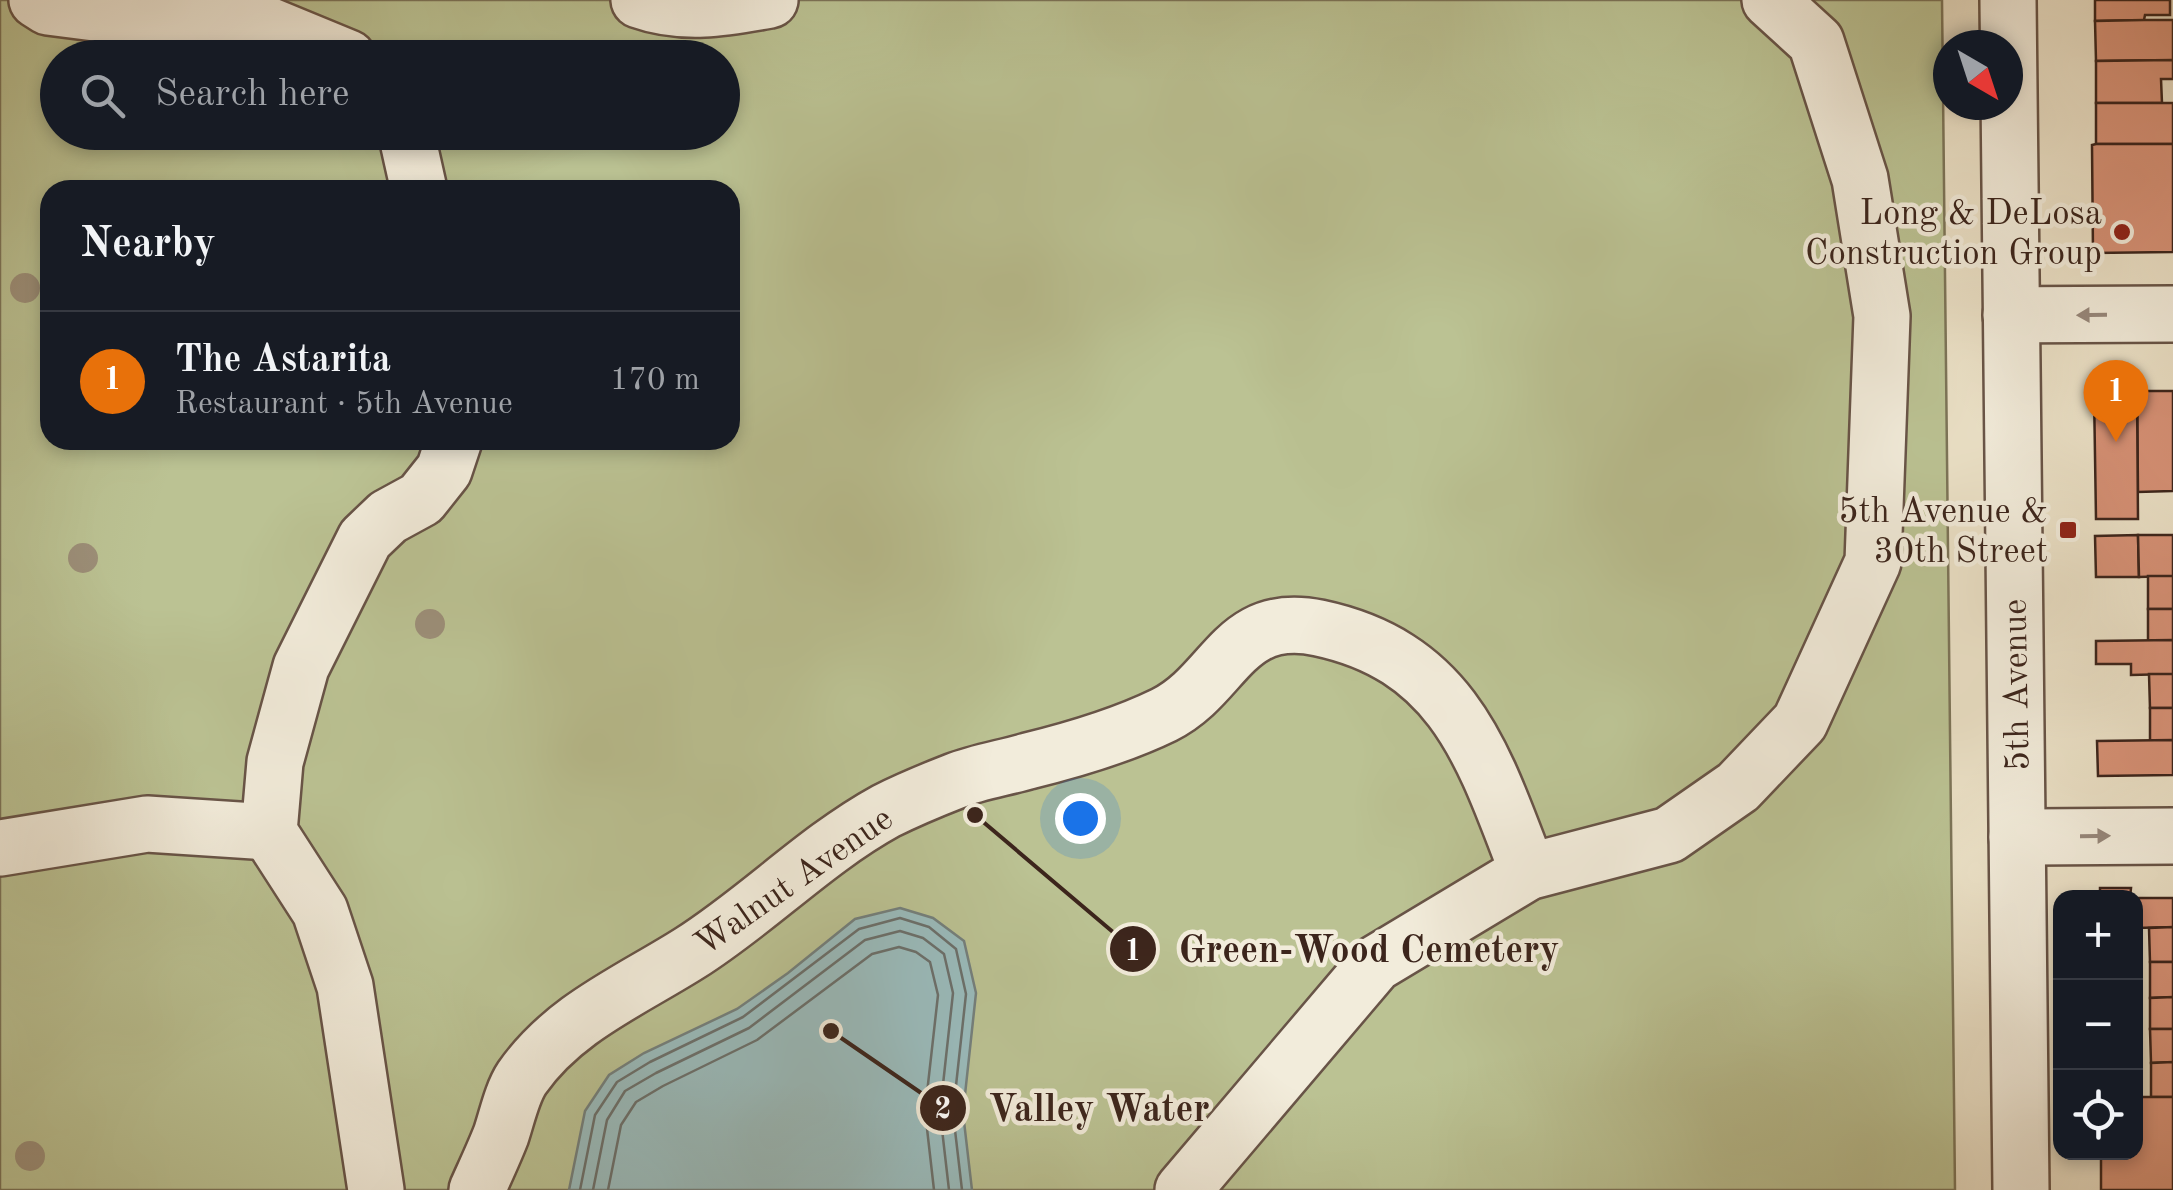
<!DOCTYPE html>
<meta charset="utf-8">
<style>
:root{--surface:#171b24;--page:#20242c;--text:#f1f3f6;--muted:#9ea1a6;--line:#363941;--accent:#7c3aed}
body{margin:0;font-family:"Old Standard TT",serif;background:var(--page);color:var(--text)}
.controls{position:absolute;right:30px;bottom:30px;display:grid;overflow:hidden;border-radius:20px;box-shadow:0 5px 15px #0003}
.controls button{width:90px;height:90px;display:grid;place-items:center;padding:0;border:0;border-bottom:2px solid var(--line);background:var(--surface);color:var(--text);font:50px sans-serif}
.compass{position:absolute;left:1933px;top:30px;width:90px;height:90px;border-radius:50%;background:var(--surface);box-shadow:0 5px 15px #0003;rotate:141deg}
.you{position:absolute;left:1080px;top:818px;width:35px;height:35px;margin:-25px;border:8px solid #fff;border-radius:50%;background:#1a73e8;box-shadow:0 0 0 15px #1a73e833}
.badge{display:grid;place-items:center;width:65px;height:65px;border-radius:50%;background:var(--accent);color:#fff;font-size:32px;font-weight:700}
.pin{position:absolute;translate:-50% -82px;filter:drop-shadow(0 2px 5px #0008)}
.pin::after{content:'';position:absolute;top:52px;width:35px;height:30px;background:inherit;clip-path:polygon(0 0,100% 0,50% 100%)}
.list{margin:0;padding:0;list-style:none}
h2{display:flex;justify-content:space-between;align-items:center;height:130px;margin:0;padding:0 40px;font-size:42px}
h2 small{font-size:32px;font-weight:400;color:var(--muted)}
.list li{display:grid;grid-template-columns:65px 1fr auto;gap:30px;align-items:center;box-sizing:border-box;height:140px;padding:0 40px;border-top:2px solid var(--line)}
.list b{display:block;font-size:38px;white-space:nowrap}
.list p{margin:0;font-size:32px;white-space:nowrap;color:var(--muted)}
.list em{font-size:32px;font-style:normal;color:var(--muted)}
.icon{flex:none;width:55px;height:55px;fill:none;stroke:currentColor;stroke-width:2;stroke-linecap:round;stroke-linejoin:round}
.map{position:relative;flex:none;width:2173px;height:1190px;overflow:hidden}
.search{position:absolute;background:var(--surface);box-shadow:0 5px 15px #0003;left:40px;top:40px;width:700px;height:110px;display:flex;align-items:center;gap:25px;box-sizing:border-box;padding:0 35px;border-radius:55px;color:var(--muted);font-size:38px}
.panel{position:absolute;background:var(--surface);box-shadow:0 5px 15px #0003;left:40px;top:180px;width:700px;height:270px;border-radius:30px}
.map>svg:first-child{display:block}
.green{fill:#bbc293;stroke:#7c7458;stroke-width:2.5;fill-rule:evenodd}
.water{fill:#9abcbd;stroke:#74807d;stroke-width:2.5}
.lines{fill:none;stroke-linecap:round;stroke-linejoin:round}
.shore{stroke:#6b706c;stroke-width:2.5}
.building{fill:#d69176;stroke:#3c251c;stroke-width:2.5}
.minor-casing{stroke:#685447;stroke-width:60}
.minor{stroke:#f2ecdb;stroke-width:55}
.tree{fill:#9c8f79}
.oneway{fill:#97887c}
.poi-dot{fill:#8f2418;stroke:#f2ecdb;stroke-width:4}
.labels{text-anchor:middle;stroke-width:9;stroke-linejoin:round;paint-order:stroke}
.poi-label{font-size:35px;fill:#3c251c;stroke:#f2ecdb;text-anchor:end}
.street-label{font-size:35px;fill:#3c251c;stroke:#f2ecdb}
.leader{fill:none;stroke:#3c251c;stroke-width:4}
.callout-dot{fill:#3c251c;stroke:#f2ecdb;stroke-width:4}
.mark-label{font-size:30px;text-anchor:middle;font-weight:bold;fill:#fff}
.callout-label{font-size:38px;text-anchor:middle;font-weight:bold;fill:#3c251c;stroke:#f2ecdb;stroke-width:9;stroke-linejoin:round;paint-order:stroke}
</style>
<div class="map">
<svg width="2173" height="1190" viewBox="0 0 2173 1190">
<rect width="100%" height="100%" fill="#ebe1c7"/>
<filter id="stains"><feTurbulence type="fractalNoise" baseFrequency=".002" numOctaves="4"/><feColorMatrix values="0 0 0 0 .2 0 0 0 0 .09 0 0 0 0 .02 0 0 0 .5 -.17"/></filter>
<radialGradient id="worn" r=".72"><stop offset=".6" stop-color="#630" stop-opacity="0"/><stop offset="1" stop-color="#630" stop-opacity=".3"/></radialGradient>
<path class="green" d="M0,0H1942L1955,1190H0ZM58,58H722V132H58ZM50,190H730V440H50Z"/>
<polygon class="water" points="900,908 933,918 964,941 976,993 963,1113 972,1190 569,1190 585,1111 609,1075 644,1053 737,1009 788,973 855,919"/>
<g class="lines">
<g class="shore">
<polyline points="580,1190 595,1115 617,1082 650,1062 743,1017 859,929 900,918 929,927 956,949 966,994 953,1113 962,1190"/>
<polyline points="593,1190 607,1120 625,1091 656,1073 749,1028 865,940 900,931 923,938 944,954 953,993 940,1112 949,1190"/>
<polyline points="608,1190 621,1125 636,1102 663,1086 757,1040 872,954 899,947 916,952 930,962 938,995 925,1111 934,1190"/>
</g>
</g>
<g class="building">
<polygon points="2095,0 2170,0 2170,15 2145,15 2144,20 2095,21"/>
<polygon points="2144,20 2173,20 2173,60 2096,61 2095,21"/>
<polygon points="2173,60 2173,79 2161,79 2162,103 2096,103 2096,61"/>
<rect x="2096" y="103" width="77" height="41"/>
<polygon points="2096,144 2173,144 2173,252 2093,253 2092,145"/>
<polygon points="2137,391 2173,391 2173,491 2138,492"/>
<polygon points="2137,391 2138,519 2096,519 2094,392"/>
<polygon points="2138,535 2139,577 2096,577 2095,536"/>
<polygon points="2138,535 2173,535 2173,576 2139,577"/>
<rect x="2148" y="576" width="25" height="33"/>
<polygon points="2148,609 2173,609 2173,640 2148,641"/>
<polygon points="2173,640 2173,674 2131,675 2131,664 2096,664 2096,641"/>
<polygon points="2149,674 2173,674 2173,708 2150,708"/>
<polygon points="2150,708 2173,708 2173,740 2150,741"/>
<polygon points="2173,740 2173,775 2098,776 2097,741"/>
<polygon points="2100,888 2131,888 2130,898 2100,898"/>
<polygon points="2136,898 2173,898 2173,927 2136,928"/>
<polygon points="2173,927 2173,962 2150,962 2149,928"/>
<polygon points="2150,962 2173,962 2173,997 2150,998"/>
<polygon points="2173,997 2173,1029 2150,1029 2150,998"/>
<polygon points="2150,1029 2173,1029 2173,1062 2151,1063"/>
<polygon points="2173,1062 2173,1097 2151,1097 2151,1063"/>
<polygon points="2136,1097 2173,1097 2173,1190 2101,1190 2101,1152 2136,1152"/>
</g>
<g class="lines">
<g class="minor-casing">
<g id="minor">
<polyline points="37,0 48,7 165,22 268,25 348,58"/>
<path d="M639,0C684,16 726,8 770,0"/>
<polyline points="2008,0 2021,1190"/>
<polyline points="406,132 419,190"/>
<polyline points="2011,315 2173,314"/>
<polyline points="2017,837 2173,836"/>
<polyline points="0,848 147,824 269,832"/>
<polyline points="376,1190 345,986 320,911 269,832 275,762 301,667 365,539 388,517 421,499 444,470 454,440"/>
<path d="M477,1190C485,1172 494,1153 501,1135C507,1117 512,1093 522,1078C564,1018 630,991 690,953C758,910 815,850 886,811C908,800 932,790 955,781C978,772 1004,768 1028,761C1073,750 1123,735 1164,715C1226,684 1232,610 1319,628C1455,657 1484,758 1528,872"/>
<polyline points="1183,1190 1375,964 1528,872 1669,835 1738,787 1800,722 1873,562 1882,316 1860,179 1816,42 1770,0"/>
</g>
</g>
<use href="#minor" class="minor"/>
</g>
<g class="tree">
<circle cx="25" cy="288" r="15"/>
<circle cx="83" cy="558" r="15"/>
<circle cx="430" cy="624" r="15"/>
<circle cx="30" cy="1156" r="15"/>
</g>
<defs><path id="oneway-solid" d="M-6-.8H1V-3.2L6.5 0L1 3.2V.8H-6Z" transform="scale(2.5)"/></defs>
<g class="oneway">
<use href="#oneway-solid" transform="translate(2092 315) rotate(179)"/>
<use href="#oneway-solid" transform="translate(2095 836) rotate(-1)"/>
</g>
<g class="poi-dot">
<circle cx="2122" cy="232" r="10"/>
<rect x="2058" y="520" width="20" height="20" rx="5"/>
</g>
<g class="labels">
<g class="poi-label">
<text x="2102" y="224">Long &amp; DeLosa<tspan x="2102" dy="40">Construction Group</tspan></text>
<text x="2048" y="522">5th Avenue &amp;<tspan x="2048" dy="40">30th Street</tspan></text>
</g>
<g class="street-label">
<text transform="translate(2015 685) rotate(-91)" y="12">5th Avenue</text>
<text transform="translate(793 880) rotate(-35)" y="12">Walnut Avenue</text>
</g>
</g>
<path class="leader" d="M975 815L1133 949M831 1031L943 1108"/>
<g class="callout-dot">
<circle cx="975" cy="815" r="10"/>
<circle cx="831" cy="1031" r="10"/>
<circle cx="1133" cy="949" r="25"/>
<circle cx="943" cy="1108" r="25"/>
</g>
<g class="mark-label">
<text x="1133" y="960">1</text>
<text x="943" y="1118">2</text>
</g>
<g class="callout-label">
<text x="1369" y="962">Green-Wood Cemetery</text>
<text x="1099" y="1121">Valley Water</text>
</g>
<rect width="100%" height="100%" filter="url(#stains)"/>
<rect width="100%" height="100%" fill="url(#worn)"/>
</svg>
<div class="controls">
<button>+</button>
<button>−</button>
<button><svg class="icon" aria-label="locate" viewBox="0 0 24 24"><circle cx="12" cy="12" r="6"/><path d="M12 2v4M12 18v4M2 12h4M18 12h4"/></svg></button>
</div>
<svg class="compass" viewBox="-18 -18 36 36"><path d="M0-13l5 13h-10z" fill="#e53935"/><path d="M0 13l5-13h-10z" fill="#9ea1a6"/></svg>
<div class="you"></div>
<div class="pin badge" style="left:2116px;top:442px;background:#e8710a">1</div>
<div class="search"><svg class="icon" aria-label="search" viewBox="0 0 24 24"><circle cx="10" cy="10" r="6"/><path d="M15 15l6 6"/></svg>Search here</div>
<section class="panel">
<h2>Nearby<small></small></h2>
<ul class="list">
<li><span class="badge" style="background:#e8710a">1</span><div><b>The Astarita</b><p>Restaurant · 5th Avenue</p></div><em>170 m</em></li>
</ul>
</section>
</div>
